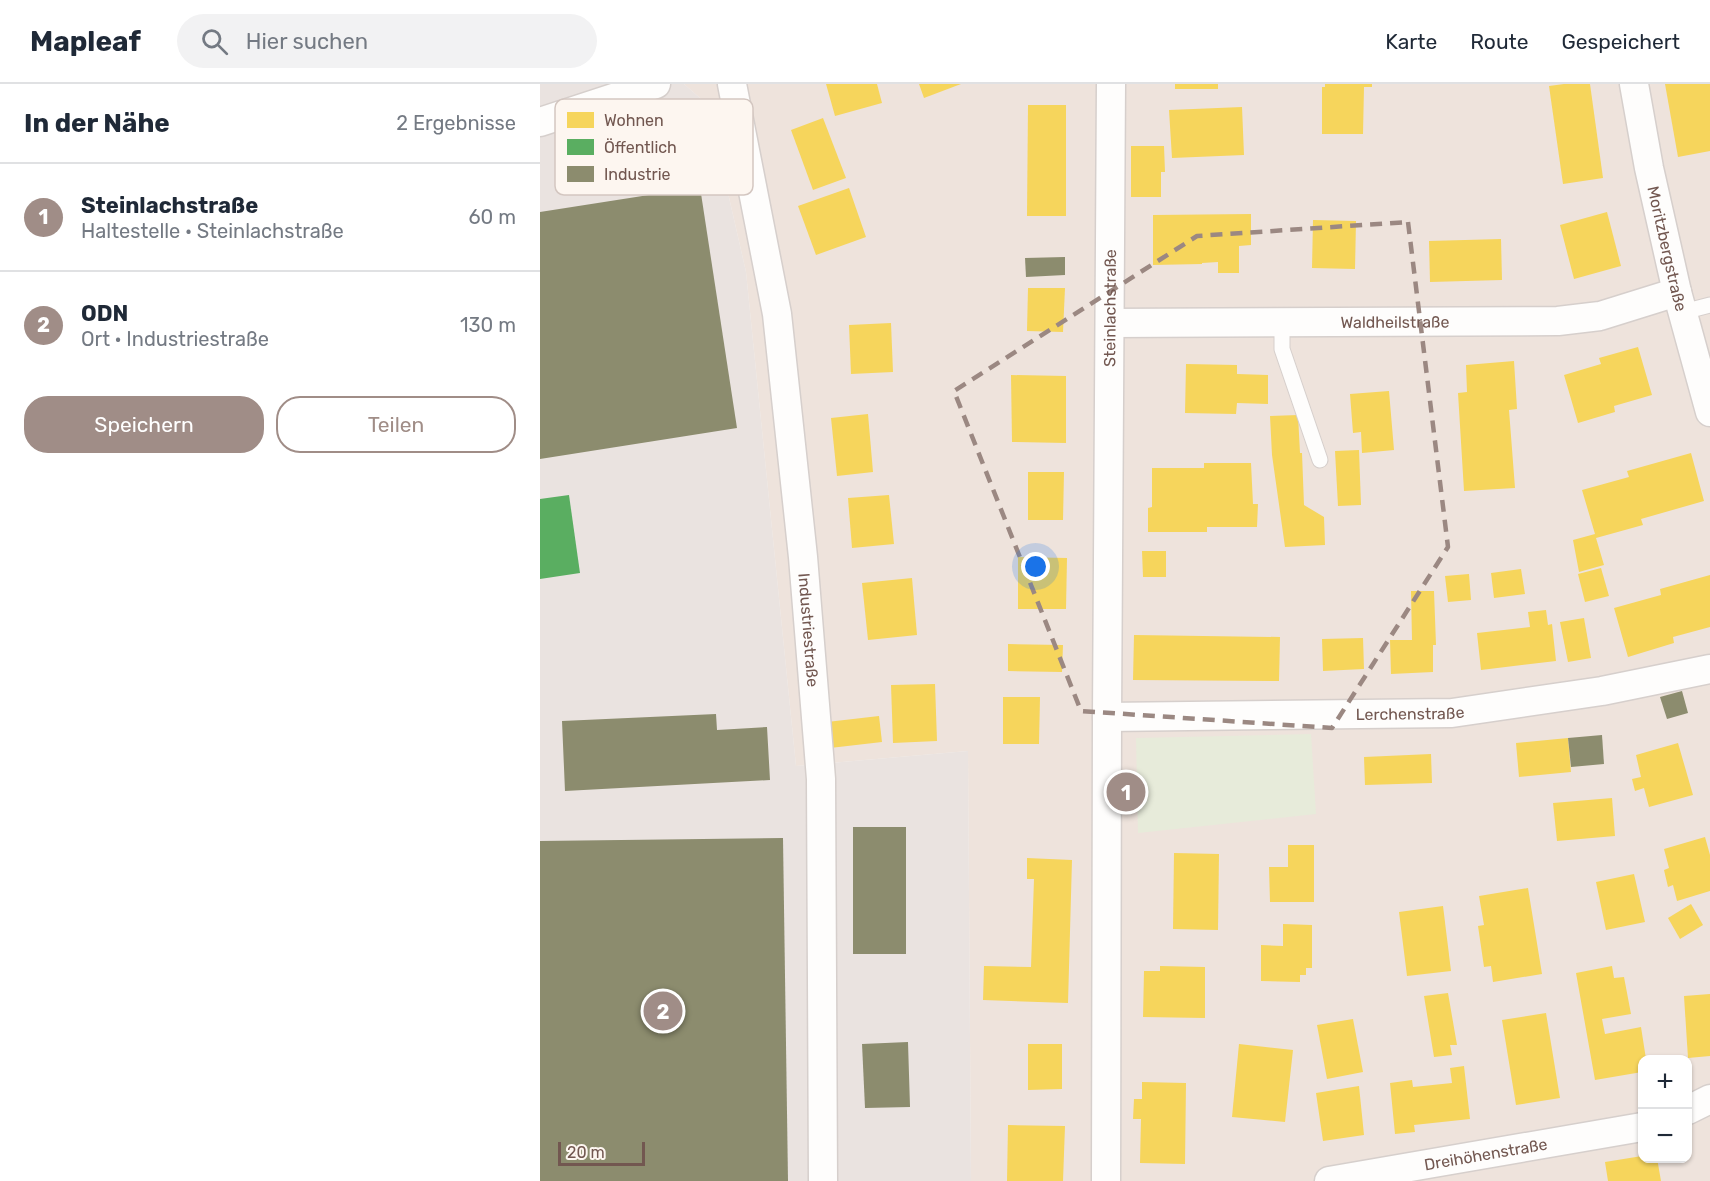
<!DOCTYPE html>
<html lang="de">
<meta charset="utf-8">
<style>
:root{--surface:#fff;--page:#f2f2f3;--text:#1f2937;--muted:#747a83;--line:#e0e1e3;--accent:#a08d87}
body{margin:0;font-family:Rubik,sans-serif;background:var(--page);color:var(--text)}
.controls{position:absolute;right:18px;bottom:18px;display:grid;overflow:hidden;border-radius:12px;box-shadow:0 2px 4px #0004}
.controls button{width:54px;height:54px;display:grid;place-items:center;padding:0;border:0;border-bottom:2px solid var(--line);background:var(--surface);color:var(--text);font:30px sans-serif}
.scale{position:absolute;left:18px;bottom:15px;width:87px;box-sizing:border-box;padding-left:6px;border:3px solid #725750;border-top:0;font-size:16px;line-height:21px;white-space:nowrap;color:#725750;-webkit-text-stroke:4px #fdf6f0;paint-order:stroke}
.you{position:absolute;left:496px;top:483px;width:21px;height:21px;margin:-15px;border:4px solid #fff;border-radius:50%;background:#1a73e8;box-shadow:0 0 0 9px #1a73e833}
.badge{display:grid;place-items:center;width:39px;height:39px;border-radius:50%;background:var(--accent);color:#fff;font-size:20px;font-weight:700}
.pin{position:absolute;translate:-50% -50%;border:3px solid #fff;box-shadow:0 2px 6px #0006}
.list{margin:0;padding:0;list-style:none}
h2{display:flex;justify-content:space-between;align-items:center;height:78px;margin:0;padding:0 24px;font-size:26px}
h2 small{font-size:20px;font-weight:400;color:var(--muted)}
.list li{display:grid;grid-template-columns:39px 1fr auto;gap:18px;align-items:center;box-sizing:border-box;height:108px;padding:0 24px;border-top:2px solid var(--line)}
.list b{display:block;font-size:22px;white-space:nowrap}
.list p{margin:0;font-size:20px;white-space:nowrap;color:var(--muted)}
.list em{font-size:20px;font-style:normal;color:var(--muted)}
.actions{display:flex;gap:12px;padding:18px 24px}
.actions a{flex:1;padding:14px 0;border:2px solid var(--accent);border-radius:24px;text-align:center;font-size:21px;color:var(--accent)}
.actions .main{background:var(--accent);color:#fff}
.icon{flex:none;width:33px;height:33px;fill:none;stroke:currentColor;stroke-width:2;stroke-linecap:round;stroke-linejoin:round}
.map{position:relative;flex:none;width:1170px;height:1097px;overflow:hidden}
header{display:flex;align-items:center;gap:36px;box-sizing:border-box;height:84px;padding:0 30px;background:var(--surface);border-bottom:2px solid var(--line)}
header strong{font-size:28px}
nav{display:flex;gap:33px;margin-inline-start:auto;font-size:21px}
.search{width:420px;height:54px;background:var(--page);display:flex;align-items:center;gap:15px;box-sizing:border-box;padding:0 21px;border-radius:33px;color:var(--muted);font-size:22px}
main{display:flex}
aside{flex:1;background:var(--surface)}
.map>svg:first-child{display:block}
.residential{fill:#eee3dc;fill-rule:evenodd}
.industrial{fill:#eae3e0}
.green{fill:#e7ebda}
.homes{fill:#f6d55c}
.public{fill:#5aae61}
.industry{fill:#8c8c6e}
.lines{fill:none;stroke-linecap:round;stroke-linejoin:round}
.service-casing{stroke:#d6cfcc;stroke-width:17}
.minor-casing{stroke:#d6cfcc;stroke-width:31}
.service{stroke:#fefdfc;stroke-width:15}
.minor{stroke:#fefdfc;stroke-width:28}
.marked{fill:none;stroke:#9b8882;stroke-width:4.5;stroke-dasharray:12 8;stroke-linejoin:round}
.labels{text-anchor:middle;stroke-width:6;stroke-linejoin:round;paint-order:stroke}
.street-label{font-size:16px;fill:#725750;stroke:#fdf6f0}
.key{fill:#fdf6f0;stroke:#d3c6c0;stroke-width:1.5}
.key-label{font-size:16px;fill:#725750}
</style>
<header>
<strong>Mapleaf</strong>
<div class="search"><svg class="icon" aria-label="search" viewBox="0 0 24 24"><circle cx="10" cy="10" r="6"/><path d="M15 15l6 6"/></svg>Hier suchen</div>
<nav><a>Karte</a><a>Route</a><a>Gespeichert</a></nav>
</header>
<main>
<aside>
<h2>In der Nähe<small>2 Ergebnisse</small></h2>
<ul class="list">
<li><span class="badge">1</span><div><b>Steinlachstraße</b><p>Haltestelle · Steinlachstraße</p></div><em>60 m</em></li>
<li><span class="badge">2</span><div><b>ODN</b><p>Ort · Industriestraße</p></div><em>130 m</em></li>
</ul>
<div class="actions"><a class="main">Speichern</a><a>Teilen</a></div>
</aside>
<div class="map">
<svg width="1170" height="1097" viewBox="0 0 1170 1097">
<rect width="100%" height="100%" fill="#f6f2ee"/>
<path class="residential" d="M144,0H1170V1097H431L428,667L256,682L206,188L168,21ZM1102,976H1148V1074H1102Z"/>
<polygon class="industrial" points="0,0 144,0 168,21 206,188 256,682 428,667 431,1097 0,1097"/>
<polygon class="green" points="771,650 776,730 598,749 596,654"/>
<g class="homes">
<polygon points="286,0 337,0 342,19 295,32"/>
<polygon points="379,0 421,0 384,14"/>
<rect x="635" y="0" width="43" height="5"/>
<polygon points="785,0 832,0 832,3 824,3 823,50 782,50 782,3 785,3"/>
<polygon points="1024,0 1050,0 1063,94 1023,100 1009,2"/>
<polygon points="1125,0 1170,0 1170,67 1138,73"/>
<polygon points="488,21 526,21 526,132 487,132"/>
<polygon points="702,23 704,71 632,74 629,26"/>
<polygon points="283,34 306,94 273,106 251,46"/>
<polygon points="591,62 624,62 625,88 621,88 621,113 591,113"/>
<polygon points="309,104 326,153 276,171 258,122"/>
<polygon points="1067,128 1081,182 1034,195 1020,141"/>
<polygon points="711,130 711,161 699,162 699,189 678,189 678,178 662,179 662,180 613,181 613,131"/>
<polygon points="773,136 816,137 815,185 772,184"/>
<polygon points="961,155 962,196 890,198 889,157"/>
<polygon points="488,204 525,204 523,248 487,247"/>
<polygon points="351,239 353,288 311,290 309,241"/>
<polygon points="1098,263 1112,311 1074,322 1075,328 1038,339 1024,291 1061,280 1059,274"/>
<polygon points="974,277 977,325 969,326 975,404 924,407 918,309 927,308 926,281"/>
<polygon points="646,280 697,281 697,290 728,291 728,320 697,319 696,330 645,329"/>
<polygon points="471,291 526,292 526,359 472,358"/>
<polygon points="849,307 854,366 822,369 821,348 813,349 810,310"/>
<polygon points="328,330 333,388 297,392 291,334"/>
<polygon points="758,331 760,369 762,369 764,421 784,433 785,461 745,463 732,371 730,332"/>
<polygon points="819,366 821,421 798,422 795,367"/>
<polygon points="1151,369 1164,417 1101,435 1103,441 1056,454 1064,481 1039,488 1033,456 1055,450 1042,406 1089,393 1087,387"/>
<polygon points="664,379 711,379 713,420 718,420 717,443 667,443 667,448 608,448 608,424 612,423 612,384 664,384"/>
<polygon points="488,388 524,388 523,436 488,436"/>
<polygon points="349,411 354,460 312,464 308,414"/>
<polygon points="602,467 626,467 626,493 603,493"/>
<polygon points="478,473 527,474 526,525 478,525"/>
<polygon points="1061,484 1069,512 1045,518 1038,490"/>
<polygon points="981,485 985,510 954,514 951,489"/>
<polygon points="929,490 931,516 908,518 905,492"/>
<polygon points="1170,491 1170,543 1133,553 1134,559 1088,573 1074,524 1121,511 1120,505"/>
<polygon points="372,494 377,551 328,556 322,499"/>
<polygon points="871,507 894,507 896,561 893,561 893,588 851,590 850,556 872,556"/>
<polygon points="1006,526 1008,541 1012,540 1016,577 941,586 937,549 990,543 988,528"/>
<polygon points="1044,534 1051,574 1028,578 1020,538"/>
<polygon points="594,551 740,553 739,597 593,596"/>
<polygon points="823,554 824,585 783,587 782,555"/>
<polygon points="468,560 523,561 522,588 468,587"/>
<polygon points="395,600 397,657 353,659 351,601"/>
<polygon points="463,613 500,613 499,660 463,660"/>
<polygon points="339,632 342,658 290,664 287,638"/>
<polygon points="1028,654 1031,688 979,693 976,659"/>
<polygon points="1138,659 1153,711 1109,723 1104,704 1095,707 1092,695 1101,693 1096,671"/>
<polygon points="891,670 892,699 825,701 824,673"/>
<polygon points="1072,714 1075,752 1017,757 1013,719"/>
<polygon points="1165,753 1170,771 1170,807 1137,817 1133,801 1128,803 1124,786 1129,784 1124,765"/>
<polygon points="748,761 774,761 774,818 730,818 729,783 748,783"/>
<polygon points="634,769 679,770 678,846 633,845"/>
<polygon points="487,774 532,776 528,919 443,916 444,882 491,883 494,795 487,795"/>
<polygon points="1094,790 1105,838 1066,846 1056,798"/>
<polygon points="988,804 1002,890 953,898 951,882 944,883 938,842 944,841 939,812"/>
<polygon points="1151,820 1163,841 1140,855 1128,834"/>
<polygon points="903,822 911,887 867,892 859,828"/>
<polygon points="743,840 772,841 772,884 766,884 766,891 760,891 760,898 721,897 721,861 743,862"/>
<polygon points="620,882 665,883 665,934 603,933 604,887 620,887"/>
<polygon points="1072,882 1074,894 1084,893 1091,930 1062,935 1065,950 1101,943 1106,975 1102,975 1102,988 1055,996 1036,889"/>
<polygon points="908,909 917,961 910,961 912,971 894,973 884,912"/>
<polygon points="1170,910 1170,972 1148,974 1144,912"/>
<polygon points="1006,929 1020,1014 976,1021 962,936"/>
<polygon points="813,935 823,988 787,995 777,941"/>
<polygon points="488,960 522,960 522,1005 488,1006"/>
<polygon points="699,960 753,966 745,1038 692,1033"/>
<polygon points="924,982 930,1035 874,1041 875,1048 855,1050 850,999 872,996 873,1003 912,999 910,984"/>
<polygon points="602,998 646,999 645,1080 600,1079 601,1035 593,1035 594,1015 602,1015"/>
<polygon points="819,1002 824,1051 783,1057 776,1009"/>
<polygon points="468,1041 525,1042 523,1097 467,1097"/>
<polygon points="1102,1072 1102,1074 1117,1074 1121,1097 1068,1097 1065,1078"/>
</g>
<polygon class="public" points="29,411 40,489 0,495 0,415"/>
<g class="industry">
<polygon points="160,103 197,344 0,375 0,128"/>
<polygon points="525,173 525,191 486,193 485,174"/>
<polygon points="1142,607 1148,629 1127,635 1120,613"/>
<polygon points="176,630 177,646 227,643 230,696 25,707 22,637"/>
<polygon points="1062,651 1064,680 1031,683 1028,654"/>
<rect x="313" y="743" width="53" height="127"/>
<polygon points="243,754 248,1097 0,1097 0,757"/>
<polygon points="368,958 370,1023 325,1024 322,960"/>
</g>
<g class="lines">
<g class="service-casing">
<g id="service">
<polyline points="1143,228 1170,221"/>
<polyline points="742,237 742,265 780,376"/>
</g>
</g>
<g class="minor-casing">
<g id="minor">
<path id="s1" d="M192,0L237,230L263,473L281,695L283,1097"/>
<path id="s2" d="M1094,0L1109,84L1137,208L1170,328"/>
<polyline points="0,38 116,0"/>
<path id="s3" d="M570,239L1018,237L1060,232L1137,208"/>
<path id="s4" d="M567,633L912,629L1062,607L1170,585"/>
<polyline points="1148,1026 1170,1015"/>
<path id="s5" d="M566,1097L567,633L571,0"/>
<path id="s6" d="M789,1097L1102,1043"/>
</g>
</g>
<use href="#service" class="service"/>
<use href="#minor" class="minor"/>
</g>
<path class="marked" d="M868,138L908,463L792,644L541,627L414,307L657,152Z"/>
<g class="labels">
<g class="street-label">
<text dy="6" stroke="none"><textPath href="#s2" startOffset="168">Moritzbergstraße</textPath></text>
<text dy="6" stroke="none"><textPath href="#s5" startOffset="873">Steinlachstraße</textPath></text>
<text dy="6" stroke="none"><textPath href="#s3" startOffset="285">Waldheilstraße</textPath></text>
<text dy="6" stroke="none"><textPath href="#s1" startOffset="552">Industriestraße</textPath></text>
<text dy="6" stroke="none"><textPath href="#s4" startOffset="303">Lerchenstraße</textPath></text>
<text dy="6" stroke="none"><textPath href="#s6" startOffset="159">Dreihöhenstraße</textPath></text>
</g>
</g>
<rect x="15" y="15" width="198" height="96" rx="9" class="key"/>
<rect x="27" y="28" width="27" height="16" fill="#f6d55c"/>
<rect x="27" y="55" width="27" height="16" fill="#5aae61"/>
<rect x="27" y="82" width="27" height="16" fill="#8c8c6e"/>
<g class="key-label">
<text x="64" y="42">Wohnen</text>
<text x="64" y="69">Öffentlich</text>
<text x="64" y="96">Industrie</text>
</g>
</svg>
<div class="controls">
<button>+</button>
<button>−</button>
</div>
<div class="scale">20 m</div>
<div class="you"></div>
<div class="pin badge" style="left:586px;top:708px">1</div>
<div class="pin badge" style="left:123px;top:927px">2</div>
</div>
</main>
